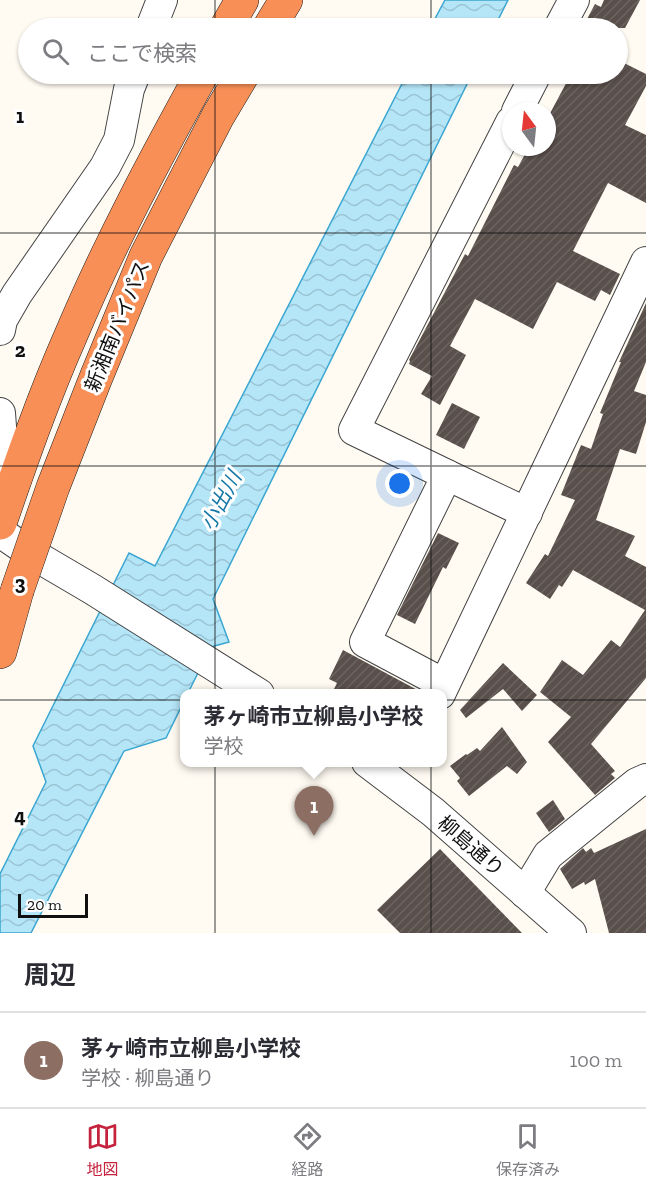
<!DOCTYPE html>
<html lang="ja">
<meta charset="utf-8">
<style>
:root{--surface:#fff;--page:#f2f2f3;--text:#2b2b33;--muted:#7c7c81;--line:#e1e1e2;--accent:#c5233d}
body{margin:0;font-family:"Zilla Slab","Noto Sans JP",serif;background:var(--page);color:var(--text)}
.compass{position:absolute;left:502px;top:102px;width:54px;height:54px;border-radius:50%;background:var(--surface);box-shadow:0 2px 4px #0004;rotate:345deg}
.scale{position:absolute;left:18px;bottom:15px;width:70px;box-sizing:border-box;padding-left:6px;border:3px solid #101010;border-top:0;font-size:16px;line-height:21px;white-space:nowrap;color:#101010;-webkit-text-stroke:4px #fff;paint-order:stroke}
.you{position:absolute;left:400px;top:484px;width:21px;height:21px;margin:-15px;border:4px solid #fff;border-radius:50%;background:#1a73e8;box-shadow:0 0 0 9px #1a73e833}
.badge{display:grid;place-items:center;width:39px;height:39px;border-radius:50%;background:var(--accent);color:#fff;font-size:20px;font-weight:700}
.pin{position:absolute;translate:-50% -50px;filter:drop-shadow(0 2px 3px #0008)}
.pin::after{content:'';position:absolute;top:32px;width:21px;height:18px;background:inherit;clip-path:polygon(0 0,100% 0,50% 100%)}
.popup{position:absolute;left:180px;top:689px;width:267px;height:78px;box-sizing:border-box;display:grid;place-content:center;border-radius:12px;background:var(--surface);filter:drop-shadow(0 2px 4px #0005);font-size:20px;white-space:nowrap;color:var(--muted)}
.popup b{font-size:22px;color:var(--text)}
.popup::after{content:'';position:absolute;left:50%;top:100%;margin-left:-12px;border:12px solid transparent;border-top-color:var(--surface)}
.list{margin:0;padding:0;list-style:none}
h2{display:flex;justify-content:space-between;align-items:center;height:78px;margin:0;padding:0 24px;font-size:26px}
h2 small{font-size:20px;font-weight:400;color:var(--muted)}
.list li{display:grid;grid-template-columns:39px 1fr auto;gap:18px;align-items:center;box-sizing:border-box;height:96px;padding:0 24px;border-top:2px solid var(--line)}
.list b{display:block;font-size:22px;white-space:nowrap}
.list p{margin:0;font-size:20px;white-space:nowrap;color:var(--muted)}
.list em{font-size:20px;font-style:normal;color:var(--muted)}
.icon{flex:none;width:33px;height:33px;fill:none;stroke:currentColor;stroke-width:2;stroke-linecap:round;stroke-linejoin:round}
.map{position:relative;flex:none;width:646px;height:933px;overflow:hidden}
.search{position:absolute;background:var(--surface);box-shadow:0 2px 4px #0004;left:18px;right:18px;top:18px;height:66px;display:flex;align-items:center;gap:15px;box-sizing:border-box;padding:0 21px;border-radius:33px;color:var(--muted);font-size:22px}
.sheet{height:174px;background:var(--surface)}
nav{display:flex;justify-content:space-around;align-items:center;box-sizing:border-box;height:84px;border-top:2px solid var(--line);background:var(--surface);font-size:16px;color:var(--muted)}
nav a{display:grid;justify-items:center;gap:3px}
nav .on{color:var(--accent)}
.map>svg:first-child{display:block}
.water{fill:url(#water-waves);stroke:#3aa6d1;stroke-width:1.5}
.building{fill:url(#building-hatch)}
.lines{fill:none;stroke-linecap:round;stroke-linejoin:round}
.minor-casing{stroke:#434343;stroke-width:32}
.highway-casing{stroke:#212121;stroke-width:34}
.minor{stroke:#fff;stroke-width:30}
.highway{stroke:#f88f57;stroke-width:33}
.highway-bridge-casing{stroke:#212121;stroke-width:34;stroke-linecap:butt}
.highway-bridge{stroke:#f88f57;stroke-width:33}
.grid{fill:none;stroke:#101010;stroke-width:1.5;stroke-opacity:0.55}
.labels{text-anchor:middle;stroke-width:6;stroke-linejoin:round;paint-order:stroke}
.street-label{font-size:20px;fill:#101010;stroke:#fff}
.water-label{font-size:21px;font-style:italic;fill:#1477a6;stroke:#fff}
.grid-label{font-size:20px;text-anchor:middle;font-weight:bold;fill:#101010;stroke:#fff;stroke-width:6;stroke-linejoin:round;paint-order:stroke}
</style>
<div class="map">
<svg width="646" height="933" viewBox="0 0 646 933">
<defs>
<pattern id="water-waves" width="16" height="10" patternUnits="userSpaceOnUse" patternTransform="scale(1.5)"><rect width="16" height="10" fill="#b5e6f8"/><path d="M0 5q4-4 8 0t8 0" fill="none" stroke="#9bc4d4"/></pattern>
<pattern id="building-hatch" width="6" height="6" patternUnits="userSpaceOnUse" patternTransform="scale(1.5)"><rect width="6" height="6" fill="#594f4b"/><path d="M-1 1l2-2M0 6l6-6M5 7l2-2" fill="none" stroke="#6c6461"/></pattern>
</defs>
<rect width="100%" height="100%" fill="#fffbf2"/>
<g class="water">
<polygon points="445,0 508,0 494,28 430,28"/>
<polygon points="407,74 472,74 213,599 229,642 211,647 188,693 185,694 185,699 166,738 124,751 31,933 0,933 0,874 46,782 33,746 129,553 155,566"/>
</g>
<g class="building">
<polygon points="604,0 640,0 625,28 601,28 586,21 595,4 601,7"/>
<polygon points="618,60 646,74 646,86 625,125 646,135 646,203 608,183 573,251 620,274 610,295 601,290 595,301 557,282 533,329 475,299 450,346 466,355 440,405 421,394 432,376 409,364 410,361 409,360 465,254 468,256 514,165 518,167 529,147 547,147 547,119 571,74 618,74"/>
<polygon points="646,303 646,362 634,391 646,395 646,422 636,454 620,449 596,520 635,536 625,556 646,567 646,678 591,744 615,771 611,774 615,778 595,795 548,742 571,717 540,692 562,660 583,675 611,640 620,647 645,610 573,570 562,587 559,585 550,599 526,583 545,554 548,556 575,500 561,495 581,445 591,449 603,414 600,413 621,362 619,362"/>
<polygon points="452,403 480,417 464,449 436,435"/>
<polygon points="438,533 459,543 446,569 443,567 415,624 397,615"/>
<polygon points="343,650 423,693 332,693 337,683 329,679"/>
<polygon points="503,663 537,695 522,711 503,689 466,718 460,710"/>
<polygon points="502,727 527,762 517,774 507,766 469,796 457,781 460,778 450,766 466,754 467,755 477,748 480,751"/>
<polygon points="553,800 565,819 549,832 536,813"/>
<polygon points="646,829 646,933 609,933 595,879 585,885 584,882 572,889 560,869 583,848 586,852 591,848 594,853"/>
<polygon points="440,849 522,933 400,933 377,910"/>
</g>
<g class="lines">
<g class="minor-casing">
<g id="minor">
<polyline points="151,28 162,0"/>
<polyline points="559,28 574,0"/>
<polyline points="517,111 536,74"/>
<polyline points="0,330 2,320 17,294 105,167 119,140 129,89 135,74"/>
<polyline points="0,413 3,454 0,486"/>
<polyline points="447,475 527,513"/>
<polyline points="0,532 29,552 92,589 259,694"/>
<polyline points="444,684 365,642 447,475 354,430 511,122"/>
<polyline points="440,694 646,262"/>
<polyline points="367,762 433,812 571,933"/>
<polyline points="525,893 548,855 637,783 646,779"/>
</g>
</g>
<g class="highway-casing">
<g id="highway">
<polyline points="226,28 242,0"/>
<polyline points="269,28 286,0"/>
<path d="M0,523C22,459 44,396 71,335C109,245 155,159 202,74"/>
<polyline points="0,652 17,591"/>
</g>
</g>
<use href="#minor" class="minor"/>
<use href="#highway" class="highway"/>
<g class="highway-bridge-casing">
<polyline id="highway-bridge" points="17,591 53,487 95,380 146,256 218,116 243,74"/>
</g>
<use href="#highway-bridge" class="highway-bridge"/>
</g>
<path class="grid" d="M215,0V28M431,0V28M215,74V933M431,74V933M0,233H646M0,466H646M0,700H646"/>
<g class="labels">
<g class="street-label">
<text transform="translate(117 326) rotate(-68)" y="7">新湘南バイパス</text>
<text transform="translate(471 846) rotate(41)" y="7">柳島通り</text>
</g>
<g class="water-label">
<text transform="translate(221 501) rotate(-62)" y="7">小出川</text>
</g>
</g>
<g class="grid-label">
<text x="20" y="123">1</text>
<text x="20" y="357">2</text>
<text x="20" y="590">3</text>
<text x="20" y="823">4</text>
</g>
</svg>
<svg class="compass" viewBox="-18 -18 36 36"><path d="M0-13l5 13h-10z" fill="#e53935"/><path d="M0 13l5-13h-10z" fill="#7c7c81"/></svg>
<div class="scale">20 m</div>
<div class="you"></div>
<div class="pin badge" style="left:314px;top:836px;background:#8d6e63">1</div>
<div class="popup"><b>茅ヶ崎市立柳島小学校</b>学校</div>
<div class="search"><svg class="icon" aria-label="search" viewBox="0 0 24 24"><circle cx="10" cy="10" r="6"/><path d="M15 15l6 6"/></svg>ここで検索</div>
</div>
<section class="sheet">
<h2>周辺<small></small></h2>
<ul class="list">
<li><span class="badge" style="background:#8d6e63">1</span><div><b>茅ヶ崎市立柳島小学校</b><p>学校 · 柳島通り</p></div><em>100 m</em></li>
</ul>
</section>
<nav>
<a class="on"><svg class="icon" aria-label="map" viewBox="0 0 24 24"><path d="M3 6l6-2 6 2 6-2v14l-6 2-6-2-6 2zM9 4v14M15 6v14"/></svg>地図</a>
<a><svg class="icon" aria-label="directions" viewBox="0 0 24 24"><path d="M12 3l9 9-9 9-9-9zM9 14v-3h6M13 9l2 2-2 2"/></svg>経路</a>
<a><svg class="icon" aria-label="saved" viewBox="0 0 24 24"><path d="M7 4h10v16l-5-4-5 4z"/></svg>保存済み</a>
</nav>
